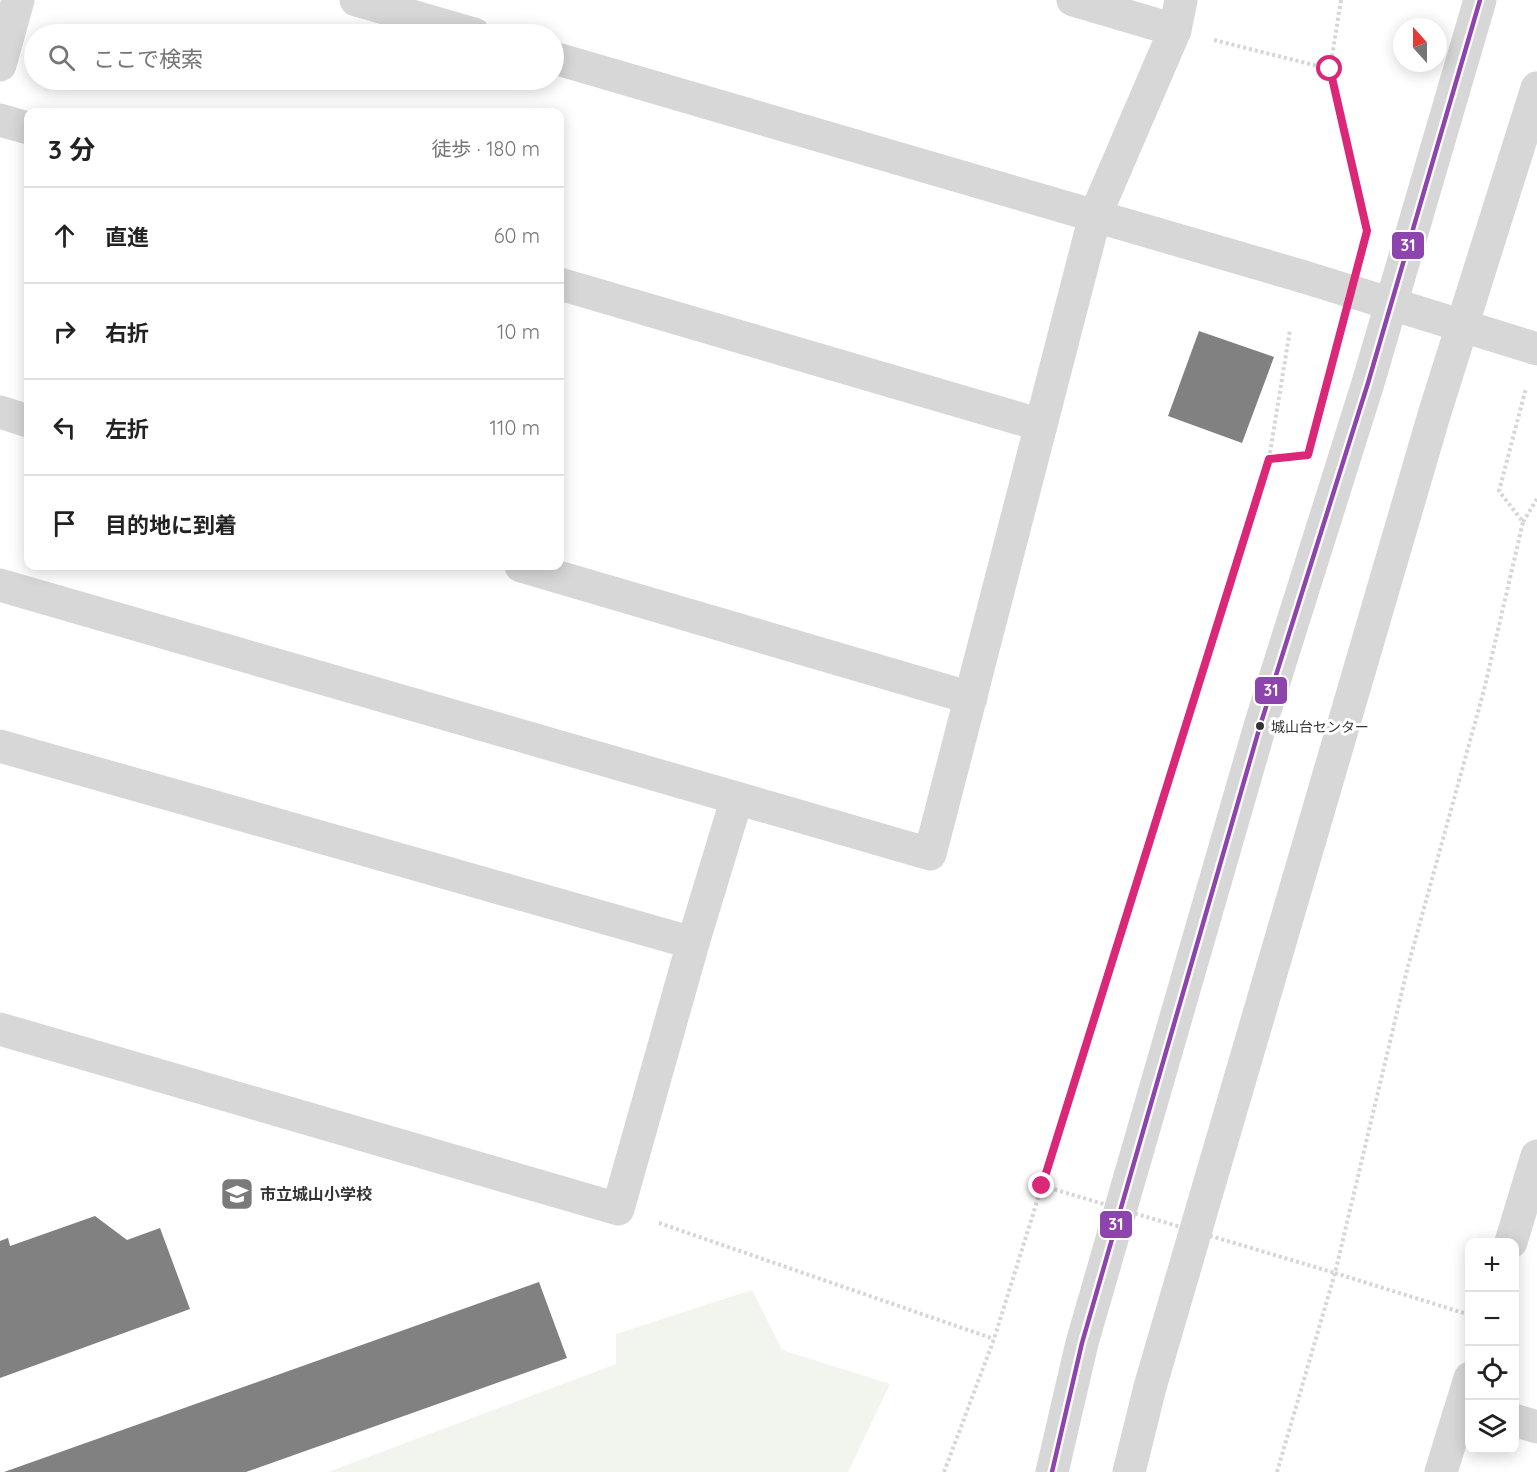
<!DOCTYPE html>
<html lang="ja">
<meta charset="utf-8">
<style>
:root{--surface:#fff;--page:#f6f6f6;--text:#222;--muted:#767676;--line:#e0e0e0}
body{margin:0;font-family:Quicksand,"Noto Sans JP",sans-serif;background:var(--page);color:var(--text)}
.controls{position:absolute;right:18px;bottom:18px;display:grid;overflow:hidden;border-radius:12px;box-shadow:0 3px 15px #0003}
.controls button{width:54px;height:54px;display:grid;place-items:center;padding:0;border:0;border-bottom:2px solid var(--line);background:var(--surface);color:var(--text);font:30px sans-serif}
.compass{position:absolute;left:1393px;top:18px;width:54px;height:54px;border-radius:50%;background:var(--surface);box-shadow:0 3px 15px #0003;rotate:339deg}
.stop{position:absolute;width:18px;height:18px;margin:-14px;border:4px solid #db2777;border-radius:50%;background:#fff}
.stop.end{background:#db2777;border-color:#fff;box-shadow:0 2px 6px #0008}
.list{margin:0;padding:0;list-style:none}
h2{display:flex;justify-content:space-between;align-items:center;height:78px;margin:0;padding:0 24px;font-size:26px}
h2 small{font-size:20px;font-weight:400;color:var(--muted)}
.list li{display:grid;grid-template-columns:39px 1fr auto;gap:18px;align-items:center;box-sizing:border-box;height:96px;padding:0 24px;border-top:2px solid var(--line)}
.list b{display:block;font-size:22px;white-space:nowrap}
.list em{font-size:20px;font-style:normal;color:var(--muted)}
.icon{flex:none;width:33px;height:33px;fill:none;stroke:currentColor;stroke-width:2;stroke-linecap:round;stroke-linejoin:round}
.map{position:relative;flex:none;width:1537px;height:1472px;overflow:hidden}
.search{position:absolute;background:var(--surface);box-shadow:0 3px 15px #0003;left:24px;top:24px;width:540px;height:66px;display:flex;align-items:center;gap:15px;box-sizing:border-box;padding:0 21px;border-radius:33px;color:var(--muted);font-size:22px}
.panel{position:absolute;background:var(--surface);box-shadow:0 3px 15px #0003;left:24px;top:108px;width:540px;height:462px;border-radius:12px}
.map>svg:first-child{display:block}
.green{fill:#f1f5ed}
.building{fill:#818181}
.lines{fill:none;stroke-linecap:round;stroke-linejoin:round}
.path{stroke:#d6d6d6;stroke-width:4;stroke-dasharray:3 3;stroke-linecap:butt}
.minor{stroke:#d7d7d7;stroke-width:33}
.tertiary{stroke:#d7d7d7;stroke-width:33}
.path-bridge{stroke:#d6d6d6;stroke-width:4;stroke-dasharray:3 3;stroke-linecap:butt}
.tertiary-bridge{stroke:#d7d7d7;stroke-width:33}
.bus-1-casing{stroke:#fff;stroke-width:9}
.bus-1{stroke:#8e44ad;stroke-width:4.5}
.route{stroke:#db2777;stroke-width:8}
.bus-dot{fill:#333;stroke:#fff;stroke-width:2}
.labels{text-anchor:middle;stroke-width:6;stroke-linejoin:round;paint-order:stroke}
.bus-label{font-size:14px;fill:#333;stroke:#fff;text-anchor:start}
.poi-label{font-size:16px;font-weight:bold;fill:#333;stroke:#fff;text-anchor:start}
.line-badge{stroke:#fff;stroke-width:2}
.badge-label{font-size:16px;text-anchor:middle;font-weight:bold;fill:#fff}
</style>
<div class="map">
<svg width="1537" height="1472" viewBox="0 0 1537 1472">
<rect width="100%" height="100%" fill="#fff"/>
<polygon class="green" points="752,1290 782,1350 890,1384 848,1472 328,1472 616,1364 616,1334"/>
<g class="building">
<polygon points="1199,331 1274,357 1242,443 1168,416"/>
<polygon points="95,1216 127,1240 160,1228 190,1309 0,1378 0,1241 8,1238 10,1246"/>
<polygon points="539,1282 567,1358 246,1472 4,1472"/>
</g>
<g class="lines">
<g class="path">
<polyline points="1341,0 1330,69 1367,231"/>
<polyline points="1214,40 1330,69"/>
<polyline points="1269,459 1290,330"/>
<polyline points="1523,522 1537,499"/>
<polyline points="659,1223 994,1339"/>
<polyline points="1335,1273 1470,1315"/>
<polyline points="944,1472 994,1339 1269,459 1302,456"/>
<polyline points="1277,1472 1335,1273 1408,966 1484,690 1523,522 1499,491 1526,388"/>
</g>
<g class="minor">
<polyline points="1073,0 1175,30"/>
<polyline points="0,65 18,0"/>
<polyline points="0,120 28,128"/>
<polyline points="560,284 1041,425"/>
<polyline points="0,412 28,421"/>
<polyline points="521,566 971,698"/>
<polyline points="0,585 930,854 1095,216 1175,30 1181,0"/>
<polyline points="0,746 693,943"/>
<polyline points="0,1029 618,1209 693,943 737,798"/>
<polyline points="1511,1242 1537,1156"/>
<polyline points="1514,1420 1537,1427"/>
<polyline points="1441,1472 1470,1378"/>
</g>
<g class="tertiary">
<polyline points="356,0 474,34"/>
<polyline points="554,58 1301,276"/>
<polyline points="1052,1472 1082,1343 1260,726 1368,383 1480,0"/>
<polyline points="1129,1472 1150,1387 1434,415 1537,88"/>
</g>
<polyline class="path-bridge" points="1043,1186 1335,1273"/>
<polyline class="tertiary-bridge" points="1301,276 1537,349"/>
<g class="bus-1-casing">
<polyline id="bus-1" points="1052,1472 1082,1343 1260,726 1368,383 1480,0"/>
</g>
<use href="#bus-1" class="bus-1"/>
</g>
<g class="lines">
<polyline class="route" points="1042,1186 1269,459 1308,455 1367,231 1330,69"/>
</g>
<defs>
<g id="school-square" transform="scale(1.725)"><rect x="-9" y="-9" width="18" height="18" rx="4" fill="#7a7a7a" stroke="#fff"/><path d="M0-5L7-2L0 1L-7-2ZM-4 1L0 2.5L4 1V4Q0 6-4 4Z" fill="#fff"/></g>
</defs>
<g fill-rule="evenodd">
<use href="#school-square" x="237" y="1194"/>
</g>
<circle class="bus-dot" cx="1260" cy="726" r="5"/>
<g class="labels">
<g class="bus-label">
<text x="1271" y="732">城山台センター</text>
</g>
<g class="poi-label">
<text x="260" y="1200">市立城山小学校</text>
</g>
</g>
<g class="line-badge">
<rect x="1391" y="231" width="34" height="29" rx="6" fill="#8e44ad"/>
<rect x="1254" y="676" width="34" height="29" rx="6" fill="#8e44ad"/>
<rect x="1099" y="1210" width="34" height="29" rx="6" fill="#8e44ad"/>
</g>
<g class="badge-label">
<text x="1408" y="251">31</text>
<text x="1271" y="696">31</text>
<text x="1116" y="1230">31</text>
</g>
</svg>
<div class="controls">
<button>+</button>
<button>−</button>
<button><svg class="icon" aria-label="locate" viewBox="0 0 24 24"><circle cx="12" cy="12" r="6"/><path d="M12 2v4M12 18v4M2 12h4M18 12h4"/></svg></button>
<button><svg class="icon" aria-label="layers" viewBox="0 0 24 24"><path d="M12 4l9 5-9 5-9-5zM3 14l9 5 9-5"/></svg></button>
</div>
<svg class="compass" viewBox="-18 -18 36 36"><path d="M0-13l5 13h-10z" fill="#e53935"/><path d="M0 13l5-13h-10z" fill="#767676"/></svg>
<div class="stop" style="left:1330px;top:69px"></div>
<div class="stop end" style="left:1042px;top:1186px"></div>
<div class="search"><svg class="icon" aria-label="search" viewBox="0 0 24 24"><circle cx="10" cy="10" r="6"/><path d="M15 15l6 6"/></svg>ここで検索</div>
<section class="panel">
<h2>3 分<small>徒歩 · 180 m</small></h2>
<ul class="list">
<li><svg class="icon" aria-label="ahead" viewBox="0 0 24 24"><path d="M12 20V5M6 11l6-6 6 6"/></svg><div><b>直進</b></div><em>60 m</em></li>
<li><svg class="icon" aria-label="right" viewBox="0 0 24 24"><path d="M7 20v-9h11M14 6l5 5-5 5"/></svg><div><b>右折</b></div><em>10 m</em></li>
<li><svg class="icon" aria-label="left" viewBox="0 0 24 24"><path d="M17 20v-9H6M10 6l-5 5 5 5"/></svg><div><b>左折</b></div><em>110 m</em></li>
<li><svg class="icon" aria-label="arrive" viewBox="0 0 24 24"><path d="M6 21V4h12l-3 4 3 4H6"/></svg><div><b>目的地に到着</b></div></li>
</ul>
</section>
</div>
